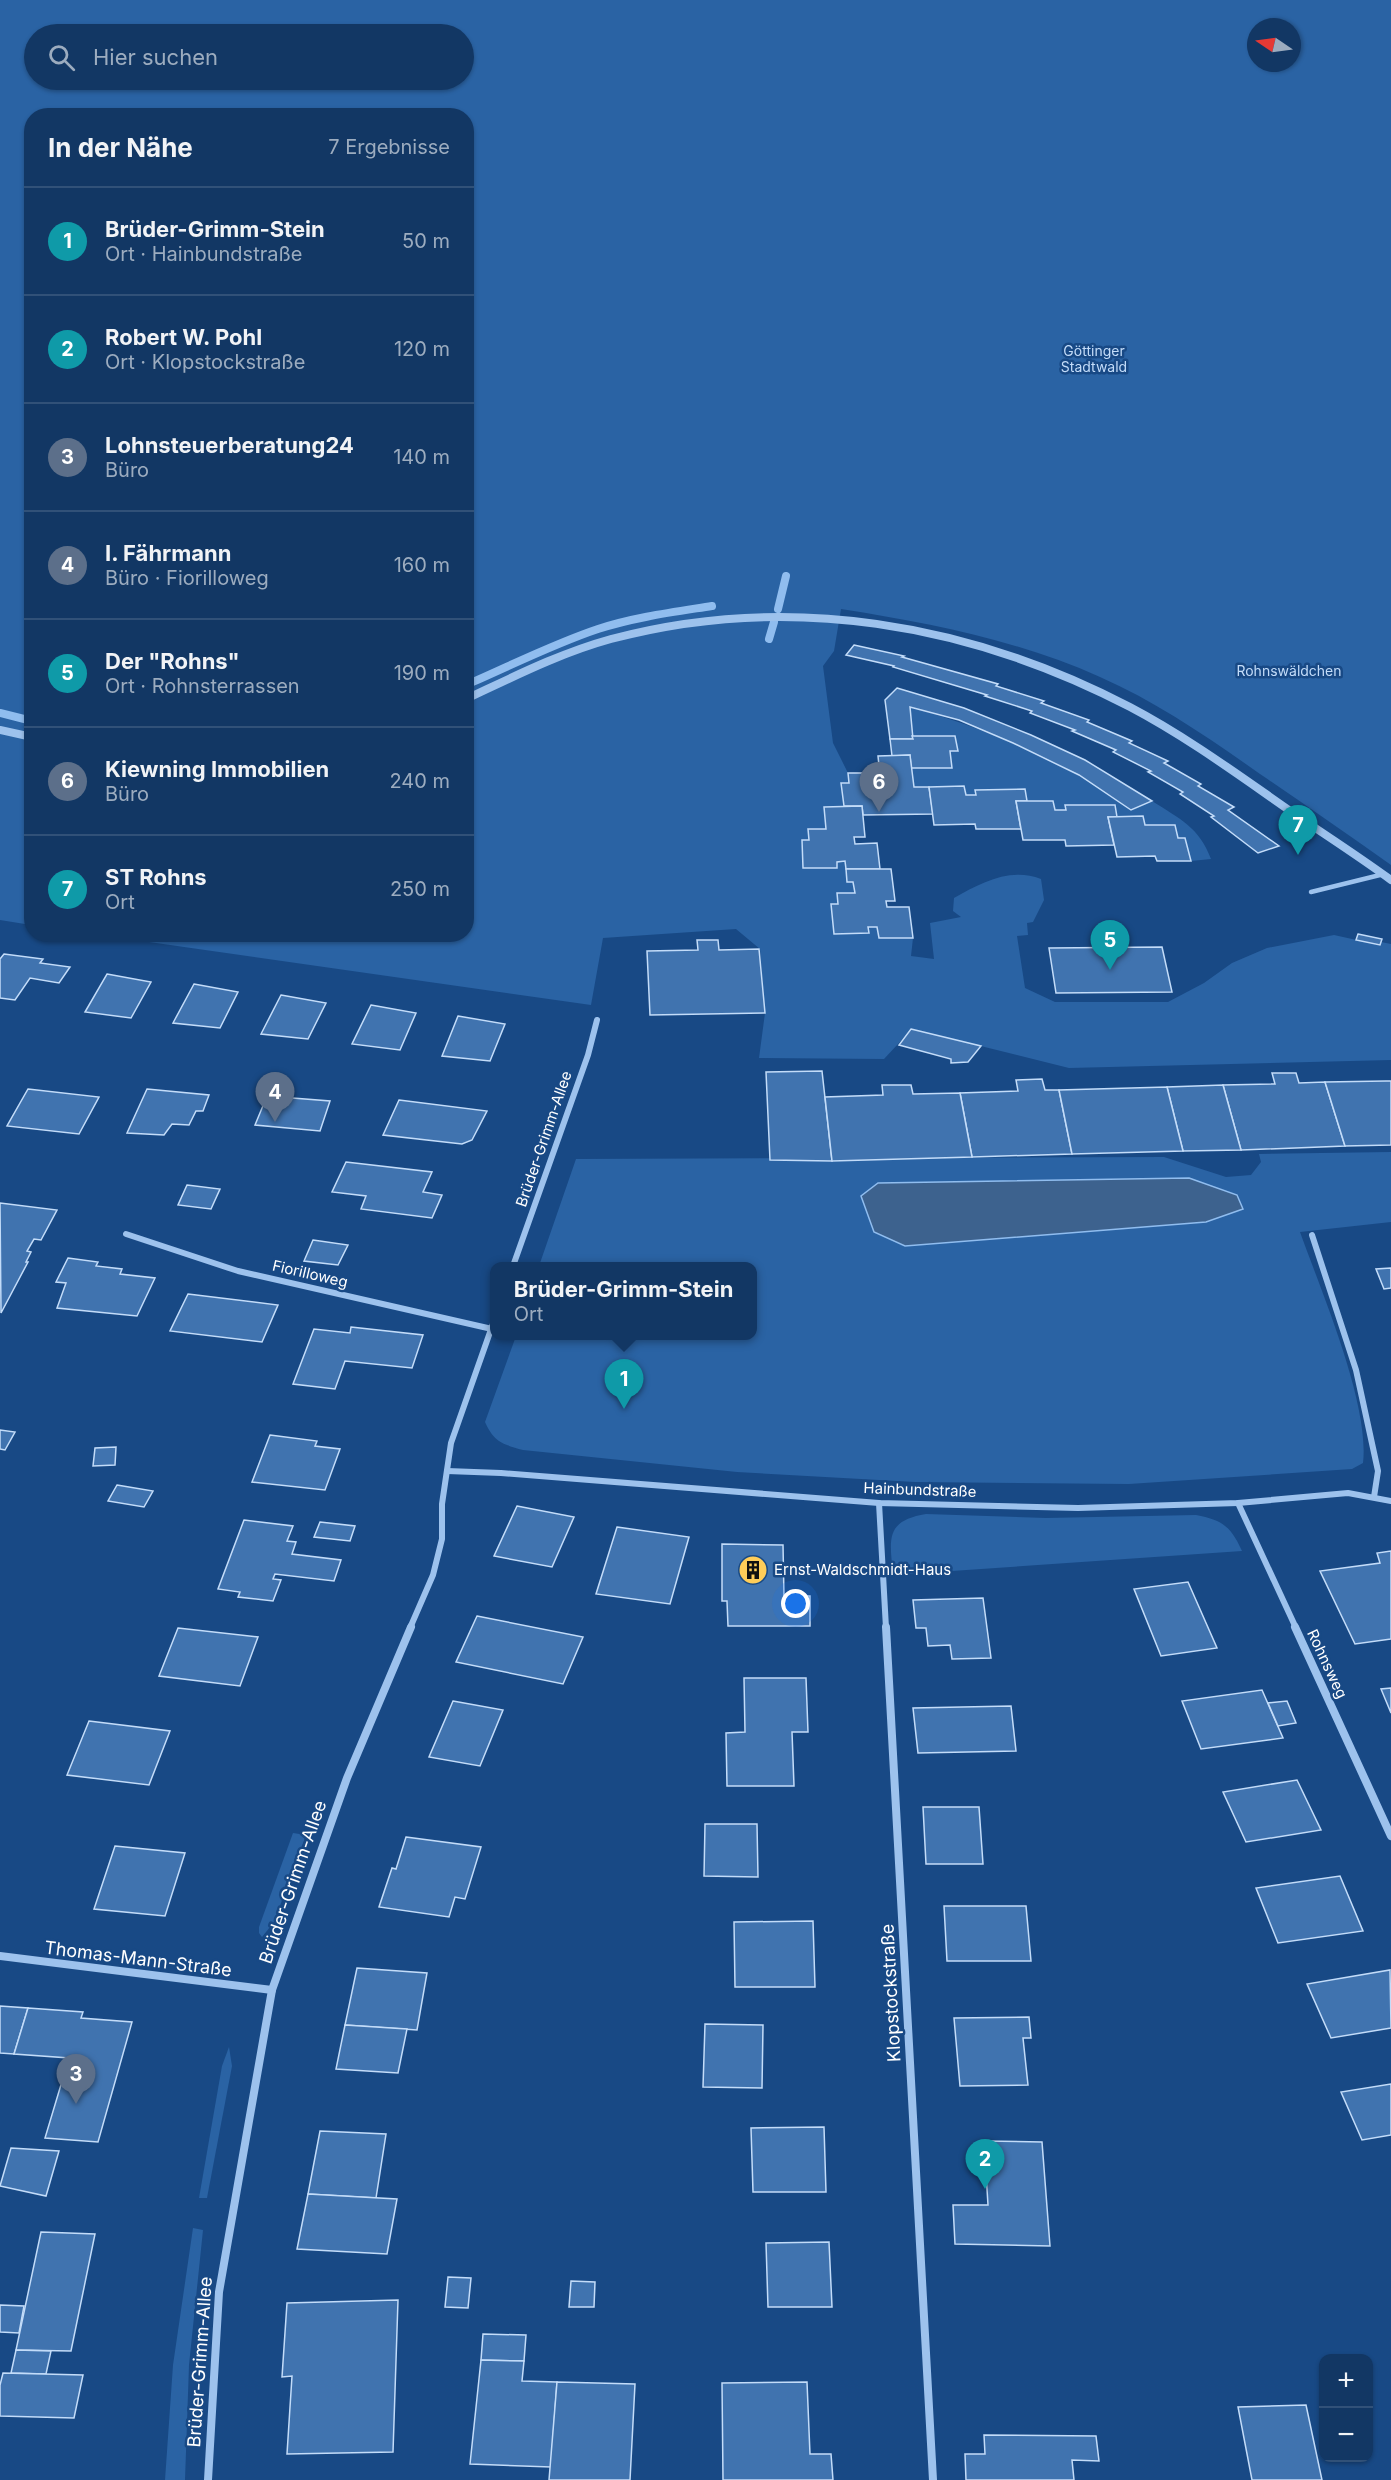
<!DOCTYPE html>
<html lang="de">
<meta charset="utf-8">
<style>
:root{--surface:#123764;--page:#1f426d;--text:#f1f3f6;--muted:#9cacbf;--line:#315178;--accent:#ffcd59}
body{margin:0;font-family:Inter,sans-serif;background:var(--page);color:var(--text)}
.controls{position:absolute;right:18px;bottom:18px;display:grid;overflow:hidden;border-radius:12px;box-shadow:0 2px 4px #0004}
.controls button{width:54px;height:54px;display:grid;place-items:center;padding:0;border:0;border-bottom:2px solid var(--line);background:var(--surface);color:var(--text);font:30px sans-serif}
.compass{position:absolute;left:1247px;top:18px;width:54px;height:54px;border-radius:50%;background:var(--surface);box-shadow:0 2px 4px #0004;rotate:283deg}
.you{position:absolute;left:796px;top:1604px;width:21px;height:21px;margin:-15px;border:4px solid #fff;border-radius:50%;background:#1a73e8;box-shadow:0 0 0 9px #1a73e833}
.badge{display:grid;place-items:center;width:39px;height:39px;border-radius:50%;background:var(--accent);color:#fff;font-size:20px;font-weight:700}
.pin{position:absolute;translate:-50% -50px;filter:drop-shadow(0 2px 3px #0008)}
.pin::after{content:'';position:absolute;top:32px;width:21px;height:18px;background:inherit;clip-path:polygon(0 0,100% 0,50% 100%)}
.popup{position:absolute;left:490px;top:1262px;width:267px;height:78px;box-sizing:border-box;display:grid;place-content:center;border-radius:12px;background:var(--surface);filter:drop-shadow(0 2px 4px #0005);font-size:20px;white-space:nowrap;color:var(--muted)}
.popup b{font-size:22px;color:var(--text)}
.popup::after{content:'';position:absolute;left:50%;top:100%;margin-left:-12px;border:12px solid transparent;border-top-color:var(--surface)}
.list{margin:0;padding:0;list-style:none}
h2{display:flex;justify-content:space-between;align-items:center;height:78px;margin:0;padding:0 24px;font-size:26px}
h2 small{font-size:20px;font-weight:400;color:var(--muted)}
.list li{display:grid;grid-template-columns:39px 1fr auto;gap:18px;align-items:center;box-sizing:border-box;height:108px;padding:0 24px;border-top:2px solid var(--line)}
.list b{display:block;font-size:22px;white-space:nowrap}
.list p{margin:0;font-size:20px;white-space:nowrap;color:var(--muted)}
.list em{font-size:20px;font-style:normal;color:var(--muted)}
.icon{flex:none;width:33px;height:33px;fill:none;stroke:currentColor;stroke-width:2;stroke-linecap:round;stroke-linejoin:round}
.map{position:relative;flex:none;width:1391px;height:2480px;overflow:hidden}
.search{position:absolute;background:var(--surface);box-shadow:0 2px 4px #0004;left:24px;top:24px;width:450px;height:66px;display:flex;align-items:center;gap:15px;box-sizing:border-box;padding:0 21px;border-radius:33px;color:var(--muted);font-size:22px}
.panel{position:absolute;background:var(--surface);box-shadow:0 2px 4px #0004;left:24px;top:108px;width:450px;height:834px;border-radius:24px}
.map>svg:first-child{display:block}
.green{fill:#2a63a4;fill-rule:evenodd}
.water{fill:#3d628e;stroke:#90bdef;stroke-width:1.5}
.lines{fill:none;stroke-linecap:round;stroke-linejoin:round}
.stream{stroke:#90bdef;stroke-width:8}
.building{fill:#4073af;stroke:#c3dcf9;stroke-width:1.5}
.minor-far2{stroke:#9dc2ed;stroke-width:4.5}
.minor-far1{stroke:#9dc2ed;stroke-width:6}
.minor{stroke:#9dc2ed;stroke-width:8}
.tertiary{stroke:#9dc2ed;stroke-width:8}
.labels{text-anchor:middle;stroke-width:5;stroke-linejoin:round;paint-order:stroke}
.far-park-label{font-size:14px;fill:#c3dcf9;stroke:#184985}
.street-label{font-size:15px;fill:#fff;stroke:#184985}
.poi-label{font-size:15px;fill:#fff;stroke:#184985;text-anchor:start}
.near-street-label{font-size:18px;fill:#fff;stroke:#184985}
</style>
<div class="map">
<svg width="1391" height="2480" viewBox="0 0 1391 2480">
<rect width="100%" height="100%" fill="#184985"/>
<g class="green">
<path d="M0,0H1391V865C1347,834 1304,804 1260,774C1209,738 1157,702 1100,677C1018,640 929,623 841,609L834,651L823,666L833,743L848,773L849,783H841L844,806L824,807L826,829H808L809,840L802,841L804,868H837V862L845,861L847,882H853L855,893H837L838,904H831L834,934L868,933V927H877L879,938H913L911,956L934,959L930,923L961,917L953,911L954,898C981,883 1010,867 1041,879L1044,900L1033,922L1027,923L1028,935L1017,936L1025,988L1055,1002H1168L1204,983L1232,963L1267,948L1334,935L1379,945L1381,942L1391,944V1060L1069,1068L912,1029L884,1059L759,1058L765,1013L760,949L736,929L603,938L591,1005L100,935L466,934V116H32L31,925L0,920ZM1256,27H1292V63H1256ZM34,34H464V80H34Z"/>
<path d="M910,707C969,723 1023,746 1077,774C1096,784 1114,798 1131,810L1152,801C1180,819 1199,827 1211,859L1191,861L1185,838H1178L1175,825H1145L1143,816L1117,817L1114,805H1066V810H1055L1053,801H1027L1025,789L976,790V795H966L964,786L914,787L911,768H952L950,751H958L912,736Z"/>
<path d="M1391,1152V1222L1300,1232C1321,1291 1370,1404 1363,1463L1352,1469L1129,1484L915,1482L737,1472L523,1450C502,1444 494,1442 485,1422L516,1336H753V1266H539L576,1159L1164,1157L1226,1177L1251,1175L1261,1162L1259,1154Z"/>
<path d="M926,1514L1046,1518L1196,1515C1223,1520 1231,1527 1242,1551L893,1575C890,1540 884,1521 926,1514Z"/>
<polygon points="293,1833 306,1835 274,1922 262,1937 259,1933 259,1927"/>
<polygon points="229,2047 232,2066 207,2198 199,2198 222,2066"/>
<polygon points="193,2228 203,2230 189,2365 185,2480 165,2480 173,2365"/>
</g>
<polygon class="water" points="1189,1178 1237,1195 1243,1209 1206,1222 905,1246 874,1232 861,1196 878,1183"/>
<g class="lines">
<g class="stream">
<polyline points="778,609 786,576"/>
<polyline points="769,639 774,622"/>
<path d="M466,685C510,666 553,644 598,629C635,617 674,612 712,606"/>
<polyline points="0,713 32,721"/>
</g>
</g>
<g class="building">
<polygon points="854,645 904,656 902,657 998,684 996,686 1044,701 1041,703 1089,720 1087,722 1132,741 1129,743 1168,761 1164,763 1201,784 1198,786 1234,807 1228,810 1279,846 1258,853 1211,817 1214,816 1180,794 1183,792 1148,772 1151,771 1113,752 1116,750 1072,731 1075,730 1030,713 1032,711 985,696 987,695 893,667 894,666 846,655"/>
<polygon points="897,688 964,708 1031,735 1085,760 1152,801 1131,810 1079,775 1013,743 959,720 910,707 913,739 890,739 885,700"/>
<polygon points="912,736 955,736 958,751 950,751 952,768 911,768 910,755 892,756 890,739 913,739"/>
<polygon points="910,755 914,787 929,787 933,814 863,815 862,806 844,806 841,783 849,783 848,773 868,773 868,776 880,776 878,756"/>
<polygon points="964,786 966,795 976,795 975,790 1025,789 1027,801 1016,801 1021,829 976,829 975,824 934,825 929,787"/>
<polygon points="1016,801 1053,801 1055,810 1066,810 1065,805 1115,805 1117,817 1108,817 1114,845 1066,846 1065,840 1023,840"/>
<polygon points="862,806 865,837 854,837 855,844 877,843 880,869 846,869 845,861 837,862 837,868 803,868 802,840 809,840 808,829 826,829 824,807"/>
<polygon points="1143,816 1145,825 1175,825 1178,838 1185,838 1191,861 1157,861 1155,856 1117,857 1108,817"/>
<polygon points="846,869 891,869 895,901 886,901 887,907 909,907 913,938 879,938 877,927 868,927 869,933 834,934 831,904 838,904 837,893 855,893 853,882 847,882"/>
<polygon points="1358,934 1382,939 1380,945 1356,940"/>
<polygon points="697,940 718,940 719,950 759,949 765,1013 650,1015 647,951 698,950"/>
<polygon points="1162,947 1172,992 1056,993 1049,948"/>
<polygon points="4,954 43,959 40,963 70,967 59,983 30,978 15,1000 0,998 0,959"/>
<polygon points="107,974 151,982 131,1018 85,1012"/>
<polygon points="194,984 238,992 220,1028 173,1023"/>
<polygon points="281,995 326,1003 308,1039 261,1034"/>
<polygon points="371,1005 416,1013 400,1050 352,1044"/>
<polygon points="458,1016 505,1024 490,1061 442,1056"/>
<polygon points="911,1029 981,1046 968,1062 951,1063 951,1059 899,1045"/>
<polygon points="822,1071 832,1161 770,1160 766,1072"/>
<polygon points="1272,1073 1296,1073 1299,1083 1325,1082 1345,1146 1241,1150 1223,1085 1275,1084"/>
<polygon points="1042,1079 1045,1090 1059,1090 1072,1154 972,1157 960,1093 1018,1091 1016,1080"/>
<polygon points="1386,1081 1391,1081 1391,1145 1345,1146 1325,1082"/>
<polygon points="882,1085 911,1085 913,1094 960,1093 972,1157 832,1161 825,1097 883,1095"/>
<polygon points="1223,1085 1241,1150 1183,1151 1167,1087"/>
<polygon points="1167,1087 1183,1151 1072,1154 1059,1090"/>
<polygon points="28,1089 99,1097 79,1134 7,1126"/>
<polygon points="147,1089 209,1095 203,1111 196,1111 189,1125 172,1124 164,1135 127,1133"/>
<polygon points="267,1096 330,1101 320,1131 255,1125"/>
<polygon points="399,1100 487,1111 472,1140 462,1144 383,1135"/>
<polygon points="346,1162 432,1172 423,1192 442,1195 432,1218 361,1209 366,1196 332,1192"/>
<polygon points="187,1185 220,1189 211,1209 178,1205"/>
<polygon points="0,1203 57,1210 41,1240 34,1239 27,1251 31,1252 26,1262 28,1262 1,1313"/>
<polygon points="313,1240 348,1245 338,1265 304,1261"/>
<polygon points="68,1258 98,1262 96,1266 122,1269 120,1274 155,1278 137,1316 57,1308 66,1283 56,1282"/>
<polygon points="1391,1268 1391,1288 1384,1289 1376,1269"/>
<polygon points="188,1294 278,1305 262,1342 170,1331"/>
<polygon points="351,1327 423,1335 412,1368 345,1361 335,1389 293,1384 314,1329 350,1333"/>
<polygon points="0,1430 15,1432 5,1450 0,1449"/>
<polygon points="270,1435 317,1441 315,1446 340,1449 325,1490 252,1482"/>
<polygon points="116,1447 115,1465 93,1466 95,1448"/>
<polygon points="117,1485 153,1491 144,1507 108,1501"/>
<polygon points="517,1506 574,1517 552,1567 494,1556"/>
<polygon points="244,1520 293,1526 287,1541 296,1542 292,1554 341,1560 334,1581 275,1574 273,1579 281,1580 273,1601 238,1597 240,1592 218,1589"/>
<polygon points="320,1522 355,1526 350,1541 314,1537"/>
<polygon points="617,1527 689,1537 670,1604 596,1594"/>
<polygon points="722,1544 783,1545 784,1596 810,1596 810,1626 728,1626 727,1601 722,1601"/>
<polygon points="1391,1551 1391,1639 1355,1644 1320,1571 1380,1563 1377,1553"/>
<polygon points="1188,1582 1217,1648 1161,1656 1134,1589"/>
<polygon points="983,1598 991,1658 952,1659 950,1645 928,1646 926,1628 916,1628 913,1600"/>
<polygon points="477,1616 583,1637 563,1684 456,1662"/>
<polygon points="178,1628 258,1637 240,1686 159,1676"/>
<polygon points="744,1678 806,1678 808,1732 792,1732 794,1786 727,1786 726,1733 745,1732"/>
<polygon points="1391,1688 1391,1713 1381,1689"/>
<polygon points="1262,1690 1283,1738 1201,1749 1182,1701"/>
<polygon points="453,1701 503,1710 480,1766 429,1757"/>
<polygon points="1287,1701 1296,1723 1278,1726 1268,1703"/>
<polygon points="1011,1706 1016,1751 918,1753 913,1708"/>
<polygon points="89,1721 170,1731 149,1785 67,1775"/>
<polygon points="1297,1780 1321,1830 1246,1842 1223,1792"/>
<polygon points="923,1807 979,1807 983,1864 926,1864"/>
<polygon points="705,1824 757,1824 758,1877 704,1876"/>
<polygon points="406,1837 481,1847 465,1899 455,1897 449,1917 379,1907 392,1868 396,1869"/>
<polygon points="115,1846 185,1853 165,1916 94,1909"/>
<polygon points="1340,1876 1363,1931 1278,1943 1256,1888"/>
<polygon points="944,1906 1026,1906 1031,1961 947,1961"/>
<polygon points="813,1921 815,1987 735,1987 734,1922"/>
<polygon points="357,1968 427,1973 417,2030 345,2025"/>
<polygon points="1390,1970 1391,2028 1331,2038 1307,1984"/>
<polygon points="0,2006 28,2008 14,2054 0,2053"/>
<polygon points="28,2008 83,2012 81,2018 132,2022 98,2142 45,2138 69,2058 14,2054"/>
<polygon points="1029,2017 1031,2038 1023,2038 1028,2085 960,2086 954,2018"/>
<polygon points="705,2024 763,2025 762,2088 703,2087"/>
<polygon points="345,2025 407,2029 398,2073 336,2069"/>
<polygon points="1391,2084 1391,2135 1362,2140 1341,2092"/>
<polygon points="824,2127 826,2192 753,2192 751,2128"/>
<polygon points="320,2131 386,2134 376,2198 308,2194"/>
<polygon points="984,2141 1042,2142 1050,2246 955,2244 953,2205 988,2205"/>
<polygon points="11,2148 59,2151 46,2196 0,2186"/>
<polygon points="308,2194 397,2199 387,2254 297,2249"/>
<polygon points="41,2232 95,2234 71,2351 16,2350"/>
<polygon points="829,2242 832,2307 768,2307 766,2243"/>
<polygon points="448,2277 471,2278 468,2308 445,2307"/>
<polygon points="571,2281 595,2282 594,2307 569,2307"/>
<polygon points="398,2300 393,2452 287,2454 292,2376 282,2377 287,2303"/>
<polygon points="0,2305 24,2306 19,2333 0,2332"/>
<polygon points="483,2334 526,2335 524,2361 481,2360"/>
<polygon points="16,2350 51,2351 46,2374 11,2373"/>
<polygon points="481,2360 524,2361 522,2381 557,2382 551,2467 470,2464"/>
<polygon points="3,2373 83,2375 74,2418 0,2416 0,2385"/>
<polygon points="557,2382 635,2384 630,2480 549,2480"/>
<polygon points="807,2382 810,2454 831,2454 833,2480 723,2480 722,2383"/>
<polygon points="1306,2405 1322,2480 1252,2480 1238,2407"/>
<polygon points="984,2435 1096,2436 1099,2461 1072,2460 1074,2480 966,2480 965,2454 985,2454"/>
</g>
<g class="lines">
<polyline class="minor-far2" points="1311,892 1384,874"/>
<g class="minor-far1">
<polyline points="126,1234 238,1271 492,1329"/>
<polyline points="1312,1235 1356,1370 1378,1471 1374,1497"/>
<polyline points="513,1266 588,1055 597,1020"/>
<polyline points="447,1471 501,1473 879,1503 1078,1508 1238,1503 1348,1493 1391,1501"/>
<polyline points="879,1503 886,1628"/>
<polyline points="1238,1503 1296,1628"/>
<polyline points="410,1628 433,1575 442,1539 442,1504 451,1443 495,1318"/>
</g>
<g class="minor">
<polyline points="886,1627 933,2480"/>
<polyline points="1295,1627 1391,1836"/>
<polyline points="0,1956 272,1990"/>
<polyline points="208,2480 219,2292 272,1990 347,1778 411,1627"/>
</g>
<g class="tertiary">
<path d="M466,699C513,677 560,653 611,639C788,592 969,623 1130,707C1189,738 1244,779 1299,817C1330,838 1361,858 1391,880"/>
<polyline points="0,730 32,737"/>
</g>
</g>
<defs>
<g id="building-disc" transform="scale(1.5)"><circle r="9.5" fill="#ffcd59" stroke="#184985"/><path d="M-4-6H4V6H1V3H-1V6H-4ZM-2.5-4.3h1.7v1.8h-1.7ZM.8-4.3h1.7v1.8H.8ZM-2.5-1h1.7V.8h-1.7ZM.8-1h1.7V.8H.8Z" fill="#111"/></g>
</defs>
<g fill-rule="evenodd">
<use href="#building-disc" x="753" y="1570"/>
</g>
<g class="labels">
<g class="far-park-label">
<text x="1094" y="356">Göttinger<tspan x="1094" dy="16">Stadtwald</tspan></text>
<text x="1289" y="676">Rohnswäldchen</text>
</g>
<g class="street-label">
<text transform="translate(544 1139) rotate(-71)" y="5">Brüder-Grimm-Allee</text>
<text transform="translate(310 1274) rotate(13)" y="5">Fiorilloweg</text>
<text transform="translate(920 1490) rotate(2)" y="5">Hainbundstraße</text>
<text transform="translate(1327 1664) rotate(65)" y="5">Rohnsweg</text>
</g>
<g class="poi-label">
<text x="774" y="1575">Ernst-Waldschmidt-Haus</text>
</g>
<g class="near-street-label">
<text transform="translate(293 1882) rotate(-71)" y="6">Brüder-Grimm-Allee</text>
<text transform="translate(138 1959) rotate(7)" y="6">Thomas-Mann-Straße</text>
<text transform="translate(891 1993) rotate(-93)" y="6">Klopstockstraße</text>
<text transform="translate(200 2362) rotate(-86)" y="6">Brüder-Grimm-Allee</text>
</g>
</g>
</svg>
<div class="controls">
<button>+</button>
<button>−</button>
</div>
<svg class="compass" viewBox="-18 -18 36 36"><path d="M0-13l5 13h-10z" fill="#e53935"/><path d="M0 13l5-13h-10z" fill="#9cacbf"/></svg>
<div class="you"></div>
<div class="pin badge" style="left:624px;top:1409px;background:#0f9aa8">1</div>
<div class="popup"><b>Brüder-Grimm-Stein</b>Ort</div>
<div class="pin badge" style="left:985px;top:2189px;background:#0f9aa8">2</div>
<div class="pin badge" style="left:76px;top:2104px;background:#5c6f8a">3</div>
<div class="pin badge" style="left:275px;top:1122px;background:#5c6f8a">4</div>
<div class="pin badge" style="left:1110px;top:970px;background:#0f9aa8">5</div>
<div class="pin badge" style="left:879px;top:812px;background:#5c6f8a">6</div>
<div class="pin badge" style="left:1298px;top:855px;background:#0f9aa8">7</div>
<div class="search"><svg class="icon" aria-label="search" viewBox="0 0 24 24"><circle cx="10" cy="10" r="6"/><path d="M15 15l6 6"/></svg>Hier suchen</div>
<section class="panel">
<h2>In der Nähe<small>7 Ergebnisse</small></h2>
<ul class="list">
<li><span class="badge" style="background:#0f9aa8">1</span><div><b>Brüder-Grimm-Stein</b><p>Ort · Hainbundstraße</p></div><em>50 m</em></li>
<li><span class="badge" style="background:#0f9aa8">2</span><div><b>Robert W. Pohl</b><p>Ort · Klopstockstraße</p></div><em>120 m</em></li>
<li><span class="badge" style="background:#5c6f8a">3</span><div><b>Lohnsteuerberatung24</b><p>Büro</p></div><em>140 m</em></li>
<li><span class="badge" style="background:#5c6f8a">4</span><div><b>I. Fährmann</b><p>Büro · Fiorilloweg</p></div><em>160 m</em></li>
<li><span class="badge" style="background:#0f9aa8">5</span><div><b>Der &quot;Rohns&quot;</b><p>Ort · Rohnsterrassen</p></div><em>190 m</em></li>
<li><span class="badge" style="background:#5c6f8a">6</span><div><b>Kiewning Immobilien</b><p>Büro</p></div><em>240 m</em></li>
<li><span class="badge" style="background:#0f9aa8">7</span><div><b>ST Rohns</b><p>Ort</p></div><em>250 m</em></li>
</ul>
</section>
</div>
